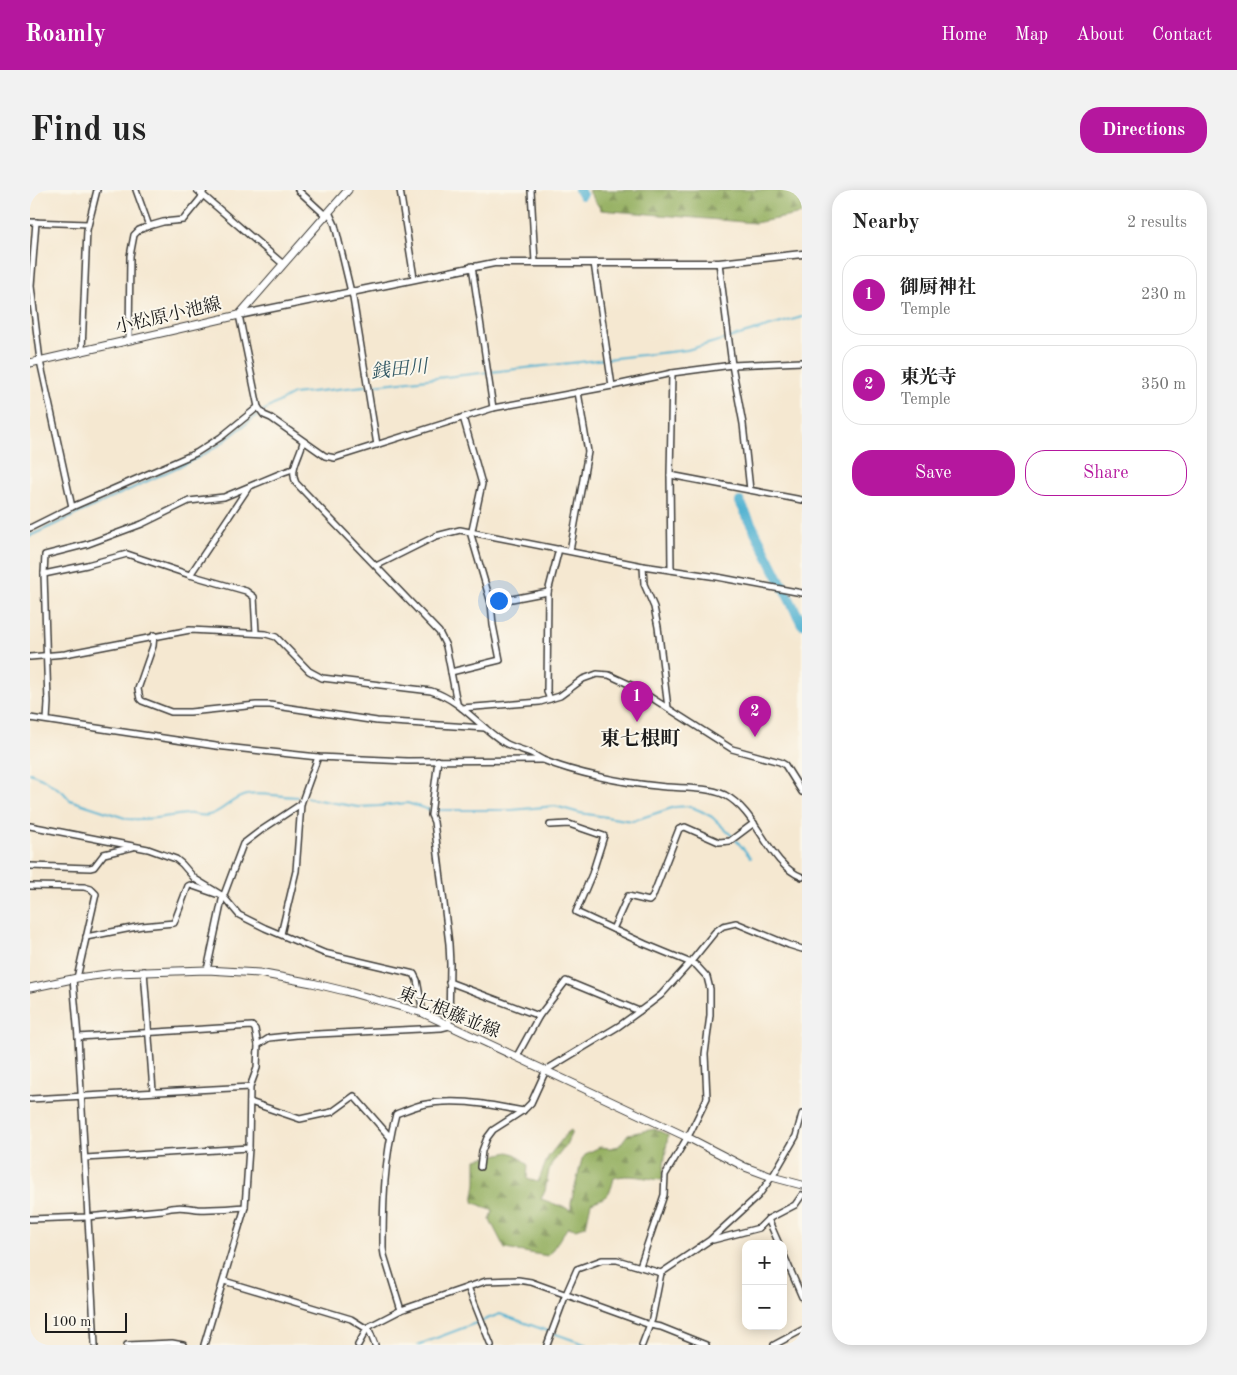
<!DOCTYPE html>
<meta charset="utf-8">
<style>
:root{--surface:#fff;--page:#f2f2f2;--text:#222;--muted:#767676;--line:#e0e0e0;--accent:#b5179e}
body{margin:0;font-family:"Old Standard TT","Noto Serif JP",serif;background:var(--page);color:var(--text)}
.controls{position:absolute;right:15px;bottom:15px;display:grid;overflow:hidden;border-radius:10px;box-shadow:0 2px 12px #0003}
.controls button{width:45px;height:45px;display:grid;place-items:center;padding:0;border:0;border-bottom:1px solid var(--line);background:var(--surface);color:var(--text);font:25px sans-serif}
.scale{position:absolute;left:15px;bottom:12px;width:82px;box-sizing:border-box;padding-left:5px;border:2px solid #1c1c1c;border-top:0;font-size:14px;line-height:18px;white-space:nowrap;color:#1c1c1c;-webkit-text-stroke:4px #fbf7ec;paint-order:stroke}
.you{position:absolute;left:468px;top:410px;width:18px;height:18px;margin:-12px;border:4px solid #fff;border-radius:50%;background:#1a73e8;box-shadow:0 0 0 8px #1a73e833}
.badge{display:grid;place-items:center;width:32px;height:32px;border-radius:50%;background:var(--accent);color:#fff;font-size:16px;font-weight:700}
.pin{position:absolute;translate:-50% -41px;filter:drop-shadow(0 1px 2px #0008)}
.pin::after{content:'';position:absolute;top:26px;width:18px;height:15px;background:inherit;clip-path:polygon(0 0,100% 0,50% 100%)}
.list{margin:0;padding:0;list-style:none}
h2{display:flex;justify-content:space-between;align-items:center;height:65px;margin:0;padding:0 20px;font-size:21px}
h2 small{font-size:16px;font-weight:400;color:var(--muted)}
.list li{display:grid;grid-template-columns:32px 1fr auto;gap:15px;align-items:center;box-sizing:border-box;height:80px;margin:0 10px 10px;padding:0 10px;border:1px solid var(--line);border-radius:20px}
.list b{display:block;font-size:19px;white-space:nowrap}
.list p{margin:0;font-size:16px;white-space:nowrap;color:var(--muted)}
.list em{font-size:16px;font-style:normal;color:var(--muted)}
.actions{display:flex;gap:10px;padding:15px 20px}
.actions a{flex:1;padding:11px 0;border:1px solid var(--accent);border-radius:20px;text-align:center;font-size:18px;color:var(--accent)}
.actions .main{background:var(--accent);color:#fff}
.map{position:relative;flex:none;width:772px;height:1155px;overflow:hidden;border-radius:20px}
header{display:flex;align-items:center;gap:30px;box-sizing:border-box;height:70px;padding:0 25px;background:var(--accent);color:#fff}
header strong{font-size:24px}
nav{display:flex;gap:28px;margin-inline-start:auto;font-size:18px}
.intro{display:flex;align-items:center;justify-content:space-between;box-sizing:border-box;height:120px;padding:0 30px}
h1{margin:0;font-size:35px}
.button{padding:12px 22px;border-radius:20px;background:var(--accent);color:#fff;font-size:18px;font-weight:700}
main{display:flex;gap:30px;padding:0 30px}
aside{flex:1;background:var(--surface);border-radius:20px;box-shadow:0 2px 12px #0003}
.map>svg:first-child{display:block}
.forest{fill:url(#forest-firs);stroke:#58663f}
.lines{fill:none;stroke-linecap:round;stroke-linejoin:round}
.stream{stroke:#53b2d1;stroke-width:2}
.river{stroke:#53b2d1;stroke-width:10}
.minor-casing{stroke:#3d3b37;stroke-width:8}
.tertiary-casing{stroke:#3d3b37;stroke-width:9}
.secondary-casing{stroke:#3d3b37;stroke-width:9}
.minor{stroke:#fff;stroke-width:5}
.tertiary{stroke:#fff;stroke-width:6}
.secondary{stroke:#fff;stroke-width:7}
.labels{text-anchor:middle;stroke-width:4;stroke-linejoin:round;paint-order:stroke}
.street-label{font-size:18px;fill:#1c1c1c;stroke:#fbf7ec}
.water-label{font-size:19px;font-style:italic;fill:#325864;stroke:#fbf7ec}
.quarter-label{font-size:20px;font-weight:bold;fill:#1c1c1c;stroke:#fbf7ec}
</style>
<header>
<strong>Roamly</strong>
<nav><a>Home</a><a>Map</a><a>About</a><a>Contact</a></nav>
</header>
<div class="intro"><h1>Find us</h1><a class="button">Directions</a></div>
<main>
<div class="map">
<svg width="772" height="1155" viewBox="0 0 772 1155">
<defs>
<pattern id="forest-firs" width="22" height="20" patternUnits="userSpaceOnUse" patternTransform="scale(1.25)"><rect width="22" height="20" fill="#95b062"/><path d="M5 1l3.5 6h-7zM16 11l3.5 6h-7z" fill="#798e50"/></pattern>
</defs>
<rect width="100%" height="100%" fill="#fbf7ec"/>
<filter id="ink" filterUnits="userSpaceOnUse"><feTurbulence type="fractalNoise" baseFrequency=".02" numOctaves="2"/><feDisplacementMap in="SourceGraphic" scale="10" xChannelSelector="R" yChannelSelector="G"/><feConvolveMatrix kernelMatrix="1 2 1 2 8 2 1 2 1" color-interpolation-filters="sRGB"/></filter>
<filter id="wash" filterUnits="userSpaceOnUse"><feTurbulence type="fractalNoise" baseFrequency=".0096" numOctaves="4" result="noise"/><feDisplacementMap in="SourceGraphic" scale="20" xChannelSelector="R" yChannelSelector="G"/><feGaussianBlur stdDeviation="1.12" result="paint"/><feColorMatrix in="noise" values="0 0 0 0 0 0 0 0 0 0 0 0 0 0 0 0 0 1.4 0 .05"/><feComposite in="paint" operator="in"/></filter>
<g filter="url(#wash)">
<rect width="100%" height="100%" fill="#f5e8d1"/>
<g class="forest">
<polygon points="558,0 772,0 772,24 725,33 571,20"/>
<path d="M625,939L638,945L632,990C616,989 599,983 584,988C580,1005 578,1007 561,1013L556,1036L545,1039L538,1037L518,1066L475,1059L460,1030L463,1021L443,1012L446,993V969L479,962L487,965L498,975L497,989L508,992L518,967L537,943L541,940L542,942L535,957L522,973L519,980L515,1001L511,1009L541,1020V1013L552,969L557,963L570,957L580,958L589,956L598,944Z"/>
</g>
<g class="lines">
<g class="stream">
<polyline points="0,346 169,267 188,256 231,222 263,204 657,160 772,127"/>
<path d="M0,583L12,588L33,602L40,610L98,629C119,631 135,626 156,624C164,623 171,627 179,625C193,622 202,607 217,605C231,602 252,607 267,607"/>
<polyline points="277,608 328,617 349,616 377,613 400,620"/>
<polyline points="406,620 482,620 525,616 550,623 602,631 645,617 659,616 671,621 682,627 702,646"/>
<polyline points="706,650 721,668"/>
<polyline points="388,1155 470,1124 557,1155"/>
</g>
<g class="river">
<polyline points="549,0 552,5"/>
<polyline points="710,312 772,434"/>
</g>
</g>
</g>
<g filter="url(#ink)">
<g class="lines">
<g class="minor-casing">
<g id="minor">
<polyline points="106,0 119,36"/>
<polyline points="167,0 253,74"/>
<polyline points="268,0 295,25"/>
<polyline points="370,0 384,88"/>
<polyline points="501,0 505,72"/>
<polyline points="299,22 305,35 321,102"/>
<polyline points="0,32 58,34"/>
<polyline points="6,32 1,96 10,171 42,317 166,263 191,247 228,217"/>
<polyline points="564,73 582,196"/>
<polyline points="689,73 702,175 713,234 720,300"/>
<polyline points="442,76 463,218"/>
<polyline points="322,102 347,255"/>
<polyline points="209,125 228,217 234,225 241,228 295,266 305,268 311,266 463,218 582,196 642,183 702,175 772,172"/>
<polyline points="99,150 100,66 104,45 109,40 119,36 133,32 153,30 171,8 174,0"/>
<polyline points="52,160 57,40 67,0"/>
<path d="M273,252C270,266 259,279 266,293L409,442L416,456L427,513"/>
<polyline points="640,285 772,310"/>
<polyline points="0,338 42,317"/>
<polyline points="540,361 558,262 548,202"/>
<polyline points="346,376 406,346 430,340 613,376 687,387 772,403"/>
<polyline points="613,376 614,394 624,417 628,437 638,518"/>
<polyline points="641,380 640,285 642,183"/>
<polyline points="14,384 57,375 97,364 160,385 216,401 224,407 226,443"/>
<polyline points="160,385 218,298"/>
<polyline points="461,413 518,402"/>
<polyline points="124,445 123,456 108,499 110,509 112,511 141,522 160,522 226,515 240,515 347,531 455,538"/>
<path d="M0,467L35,464L160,440L236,444L246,447L279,481L292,488L401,501C431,510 449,537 475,553C484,558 494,560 503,564C506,566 509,568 513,570C545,583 593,593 627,596C649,599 675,596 695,605C729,623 737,673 772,687"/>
<polyline points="421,482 470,470 463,435 461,413 441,345 452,294 433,227"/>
<polyline points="520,509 517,502 518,402 529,359"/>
<polyline points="432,518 510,512 530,506 553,489 567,484 579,485 603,496 702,559 750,572 755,575 772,602"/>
<polyline points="0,528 186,556 288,567 377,571 512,570"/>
<polyline points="17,530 18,513 14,384 15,365 58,354 112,334 159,311 194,307 254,282 263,279"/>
<polyline points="520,635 539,634 574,646 562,684 546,722 615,754 666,775 677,787 680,799 680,825 675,864 677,908 661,941 635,985 634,1005 610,1076"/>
<polyline points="0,636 118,659 146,669 152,674 165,689 193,706 209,725 235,738 294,763 384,784 387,790 393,823"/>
<polyline points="0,676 60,678 64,677 74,664 103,657"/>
<polyline points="0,696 54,697 61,699 66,704 47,788"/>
<polyline points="583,739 598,706 619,711 622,708 649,639 655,637 689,652 700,651 724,633"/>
<polyline points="251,744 266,681 271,614 288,567"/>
<polyline points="56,747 112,736 144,733 158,696 160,695 186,704"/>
<polyline points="177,780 192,710 213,654 230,641 271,614"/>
<polyline points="114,781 123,901"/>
<polyline points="43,789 48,847 65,1155"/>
<polyline points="419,792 509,826"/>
<polyline points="48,847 222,836 225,839 228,855"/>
<polyline points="487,866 509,826 536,791 609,821"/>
<polyline points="0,909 220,897"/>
<polyline points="220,912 270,929 302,922 324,906 360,947"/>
<polyline points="55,968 219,958"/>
<polyline points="450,977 452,961 457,948 463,940 494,920 501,913 516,880 589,836 618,815 631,805 660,773 685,742 693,736 706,733 759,755 772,759"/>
<path d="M0,1029L57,1027L132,1020C145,1016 155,1017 167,1019C183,1020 200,1018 215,1017"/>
<polyline points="738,1029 749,1054"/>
<polyline points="683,1050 729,1038 738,1029 765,1015 772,1005"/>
<polyline points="753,1063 772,1107"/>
<polyline points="194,1091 321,1129 337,1139"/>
<polyline points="438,1097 461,1155"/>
<path d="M371,1120L354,1065L353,1058C353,1013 354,968 366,924C374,921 383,917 391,915C425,907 460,915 493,921"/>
<polyline points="338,1137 345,1155"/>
<polyline points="97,1155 142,1153 153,1155"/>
<polyline points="174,1155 215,1017 219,958 220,897 227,878 228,855 239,848 267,845 411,838 419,836 420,774 419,754 404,632 401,625 408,570"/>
<polyline points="328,1155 338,1137 371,1120 456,1091 488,1090 501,1092 620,1135 631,1137 676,1155"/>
<polyline points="517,1155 536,1104 547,1079 572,1070 587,1070 631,1083"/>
<polyline points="612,1155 622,1129 631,1083 680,1050 728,1006 744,984 766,946 772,924"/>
<polyline points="744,1155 772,1140"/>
</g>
</g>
<g class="tertiary-casing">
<polyline id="tertiary" points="209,125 464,73 689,73 772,64"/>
</g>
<g class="secondary-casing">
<g id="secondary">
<polyline points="0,173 209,125 318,0"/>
<polyline points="0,798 47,788 85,783 177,780 229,783 282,793 315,801 393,823 657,947 715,977 742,987 772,995"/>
</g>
</g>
<use href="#minor" class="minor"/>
<use href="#tertiary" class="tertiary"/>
<use href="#secondary" class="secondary"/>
</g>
</g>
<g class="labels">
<g class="street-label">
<text transform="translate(138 125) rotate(-13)" y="6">小松原小池線</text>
<text transform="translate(419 822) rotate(22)" y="6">東七根藤並線</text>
</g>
<g class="water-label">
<text transform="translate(369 178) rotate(-6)" y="7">銭田川</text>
</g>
<g class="quarter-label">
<text x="610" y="555">東七根町</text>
</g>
</g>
</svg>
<div class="controls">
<button>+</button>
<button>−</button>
</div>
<div class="scale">100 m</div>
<div class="you"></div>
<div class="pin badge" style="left:607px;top:532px">1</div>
<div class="pin badge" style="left:725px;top:547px">2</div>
</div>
<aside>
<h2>Nearby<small>2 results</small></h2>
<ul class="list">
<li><span class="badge">1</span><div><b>御厨神社</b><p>Temple</p></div><em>230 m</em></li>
<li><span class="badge">2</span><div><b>東光寺</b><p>Temple</p></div><em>350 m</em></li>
</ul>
<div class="actions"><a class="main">Save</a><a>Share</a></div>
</aside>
</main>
